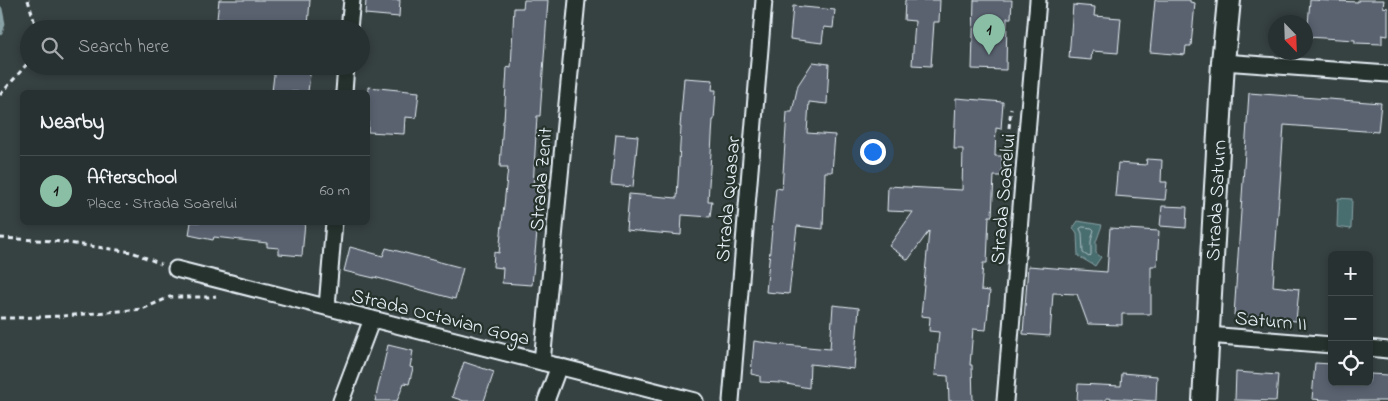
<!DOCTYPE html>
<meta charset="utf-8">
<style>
:root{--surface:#283131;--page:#303939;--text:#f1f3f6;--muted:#a5a9ab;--line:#444c4d;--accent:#8abfa5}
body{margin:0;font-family:"Indie Flower",sans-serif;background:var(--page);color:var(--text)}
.controls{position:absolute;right:15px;bottom:15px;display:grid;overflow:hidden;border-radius:8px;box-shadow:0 2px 8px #0003}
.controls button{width:45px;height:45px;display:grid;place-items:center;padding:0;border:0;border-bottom:1px solid var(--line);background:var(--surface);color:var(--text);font:25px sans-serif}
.compass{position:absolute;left:1268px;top:15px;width:45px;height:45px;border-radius:50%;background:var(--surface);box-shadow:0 2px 8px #0003;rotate:157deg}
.you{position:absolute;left:872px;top:151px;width:18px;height:18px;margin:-12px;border:4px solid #fff;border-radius:50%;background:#1a73e8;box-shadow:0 0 0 8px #1a73e833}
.badge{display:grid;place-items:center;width:32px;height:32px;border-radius:50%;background:var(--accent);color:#111;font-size:16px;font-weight:700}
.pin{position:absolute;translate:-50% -41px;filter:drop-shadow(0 1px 2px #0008)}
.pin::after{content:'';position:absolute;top:26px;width:18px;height:15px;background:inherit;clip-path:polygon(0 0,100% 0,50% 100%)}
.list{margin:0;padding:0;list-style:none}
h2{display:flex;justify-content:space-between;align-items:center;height:65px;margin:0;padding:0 20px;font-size:21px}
h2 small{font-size:16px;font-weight:400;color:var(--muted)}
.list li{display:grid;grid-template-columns:32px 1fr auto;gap:15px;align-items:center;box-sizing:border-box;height:70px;padding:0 20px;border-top:1px solid var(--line)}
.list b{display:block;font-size:19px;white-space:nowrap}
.list p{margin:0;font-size:16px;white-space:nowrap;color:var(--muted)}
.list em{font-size:16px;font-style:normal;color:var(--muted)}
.icon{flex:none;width:28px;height:28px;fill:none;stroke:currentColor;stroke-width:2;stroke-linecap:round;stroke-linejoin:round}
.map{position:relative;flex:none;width:1388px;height:401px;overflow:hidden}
.search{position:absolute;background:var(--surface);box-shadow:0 2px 8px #0003;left:20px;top:20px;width:350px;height:55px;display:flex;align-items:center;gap:12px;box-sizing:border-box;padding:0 18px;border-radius:28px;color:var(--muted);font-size:19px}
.panel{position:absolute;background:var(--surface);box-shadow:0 2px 8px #0003;left:20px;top:90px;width:350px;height:135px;border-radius:8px}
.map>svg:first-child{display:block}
.water{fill:#4a6e70;stroke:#89a2a6}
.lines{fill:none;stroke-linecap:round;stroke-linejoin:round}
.shore{stroke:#a9bdc2;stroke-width:1}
.stream{stroke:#89a2a6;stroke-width:5}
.building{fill:#5a6270;stroke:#e8f1f8}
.street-casing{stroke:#e8f1f8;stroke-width:19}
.secondary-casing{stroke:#e8f1f8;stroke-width:26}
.path{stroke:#e8f1f8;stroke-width:3;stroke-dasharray:5 4;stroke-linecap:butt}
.street{stroke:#26332d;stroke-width:15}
.secondary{stroke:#26332d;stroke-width:22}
.labels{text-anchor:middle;stroke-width:4.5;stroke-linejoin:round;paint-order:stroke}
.street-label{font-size:20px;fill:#e8f1f8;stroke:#26332d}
</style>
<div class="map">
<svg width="1388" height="401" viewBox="0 0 1388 401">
<rect width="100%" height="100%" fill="#364141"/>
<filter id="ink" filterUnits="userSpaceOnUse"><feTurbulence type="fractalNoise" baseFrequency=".02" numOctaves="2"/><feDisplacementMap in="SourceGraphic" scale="10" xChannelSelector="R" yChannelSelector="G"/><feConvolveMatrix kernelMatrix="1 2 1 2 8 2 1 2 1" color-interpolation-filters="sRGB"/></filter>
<g filter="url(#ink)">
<g class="water">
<polygon points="1338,198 1352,199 1351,229 1337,227"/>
<polygon points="1078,221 1102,225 1096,242 1096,253 1101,257 1095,266 1078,256 1077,234 1073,228"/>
</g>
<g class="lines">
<polygon class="shore" points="1083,227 1092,228 1094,230 1091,241 1091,255 1089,257 1083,253 1082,233 1080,229"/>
<polyline class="stream" points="0,9 3,24 0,33"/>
</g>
<g class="building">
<polygon points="219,0 310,0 308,26 217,19"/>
<polygon points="366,0 400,0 399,17 365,14"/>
<polygon points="524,0 548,0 540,116 537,116 533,188 541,189 532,285 502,283 503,268 493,267 494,252 499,253 508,167 500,167 503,121 504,121 507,67 511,68 514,8 523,8"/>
<polygon points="905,0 940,0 939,22 934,22 931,66 912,65 915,21 904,20"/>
<polygon points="974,0 1012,0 1011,18 1007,18 1006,70 972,69"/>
<polygon points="1155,0 1190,0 1190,2 1195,3 1191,46 1186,46 1185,55 1150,52"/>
<polygon points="1310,0 1358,2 1358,0 1384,0 1383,7 1388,8 1388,36 1382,35 1382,44 1355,43 1355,40 1307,37"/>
<polygon points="1073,5 1095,7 1094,16 1121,18 1118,53 1092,51 1091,60 1069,58"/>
<polygon points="793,6 835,10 833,28 824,27 822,43 790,39"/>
<polygon points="813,62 829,64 827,104 809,102 807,133 835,135 832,172 825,172 823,229 797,226 789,294 766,292 776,188 782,189 787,112 792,112 798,85"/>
<polygon points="275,66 311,66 308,92 272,92"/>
<polygon points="684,78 713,80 712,90 716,90 714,120 713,120 708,201 712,201 710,217 682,215 681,235 626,230 629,194 677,198 681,127 680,127"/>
<polygon points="368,87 419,92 416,118 405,117 404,134 368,132"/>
<polygon points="1249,93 1381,103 1378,132 1284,125 1273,286 1299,289 1296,321 1234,315"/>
<polygon points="956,98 1003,102 1001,129 996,128 995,156 1002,156 1002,176 994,176 992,216 989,216 987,263 983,263 981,290 990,291 986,330 973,329 970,365 972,365 973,401 949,401 948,376 935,375 939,332 929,331 930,317 921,316 929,231 908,260 889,246 913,212 887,211 888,186 962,190 963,149 954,149"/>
<polygon points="616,134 638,136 633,187 611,185"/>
<polygon points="1147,159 1162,160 1161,182 1167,182 1165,200 1115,196 1118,163 1146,165"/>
<polygon points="1162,206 1187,207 1186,228 1160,226"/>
<polygon points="191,222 305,222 302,256 279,254 279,248 267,247 267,243 214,237 213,240 189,235"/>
<polygon points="1110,228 1159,231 1157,266 1151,266 1151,314 1122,314 1122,325 1088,324 1077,294 1053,293 1050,336 1023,334 1028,266 1107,272"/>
<polygon points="350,247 383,256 386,248 463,268 455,299 374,277 374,278 344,271"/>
<polygon points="833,305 859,308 854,369 810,364 809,388 781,383 760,382 760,376 751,374 754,341 774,344 830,349"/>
<polygon points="388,345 413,351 410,367 413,368 409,384 404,383 397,401 375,401"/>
<polygon points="464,362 494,372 484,401 464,401 452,397"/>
<polygon points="1315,363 1332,364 1332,382 1369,382 1370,374 1388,375 1388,401 1340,401 1312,399"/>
<polygon points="1236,372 1278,375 1276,401 1235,400"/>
<polygon points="1122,373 1157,376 1156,401 1106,398 1106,401 1077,401 1078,384 1121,386"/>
</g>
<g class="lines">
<g class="street-casing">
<g id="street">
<polyline points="349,29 352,0"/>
<polyline points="1223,62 1388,74"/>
<polyline points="344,92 346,66"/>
<polyline points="176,269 695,401"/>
<polyline points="327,307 334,222"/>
<polyline points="1208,335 1332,345"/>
<polyline points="1369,348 1388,350"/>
<polyline points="542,362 577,0"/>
<polyline points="341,401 372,319"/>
<polyline points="546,401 559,366"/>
<polyline points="731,401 764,0"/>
<polyline points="1005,401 1038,0"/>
</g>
</g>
<g class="secondary-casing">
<g id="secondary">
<path id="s1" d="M1204,401L1223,62L1229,0"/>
</g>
</g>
<g class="path">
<polyline points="28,0 35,24 34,29"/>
<polyline points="0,95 27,64 29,53"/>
<polyline points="1009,128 1011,108"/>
<polyline points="0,238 53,241 132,252 161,264"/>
<polyline points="0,318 15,318 62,316 142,309 170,297 209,297 216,296"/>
</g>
<use href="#street" class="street"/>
<use href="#secondary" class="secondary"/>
</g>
</g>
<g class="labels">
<g class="street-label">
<text transform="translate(540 179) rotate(-85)" y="7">Strada Zenit</text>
<text transform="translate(727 199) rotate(-85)" y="7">Strada Quasar</text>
<text transform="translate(1002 199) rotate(-85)" y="7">Strada Soarelui</text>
<text dy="7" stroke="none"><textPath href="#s1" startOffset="201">Strada Saturn</textPath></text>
<text transform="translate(441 316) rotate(14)" y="7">Strada Octavian Goga</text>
<text transform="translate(1271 320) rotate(5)" y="7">Saturn II</text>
</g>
</g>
</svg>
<div class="controls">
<button>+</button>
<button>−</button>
<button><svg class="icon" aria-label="locate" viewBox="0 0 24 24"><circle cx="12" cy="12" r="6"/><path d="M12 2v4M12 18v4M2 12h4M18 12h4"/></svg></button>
</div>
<svg class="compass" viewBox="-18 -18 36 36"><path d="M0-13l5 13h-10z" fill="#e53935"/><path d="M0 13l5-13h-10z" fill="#a5a9ab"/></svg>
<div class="you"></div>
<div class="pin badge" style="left:989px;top:55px">1</div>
<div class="search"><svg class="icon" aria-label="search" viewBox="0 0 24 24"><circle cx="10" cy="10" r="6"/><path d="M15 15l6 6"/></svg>Search here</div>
<section class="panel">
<h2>Nearby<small></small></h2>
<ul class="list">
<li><span class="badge">1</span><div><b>Afterschool</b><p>Place · Strada Soarelui</p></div><em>60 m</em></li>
</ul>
</section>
</div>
